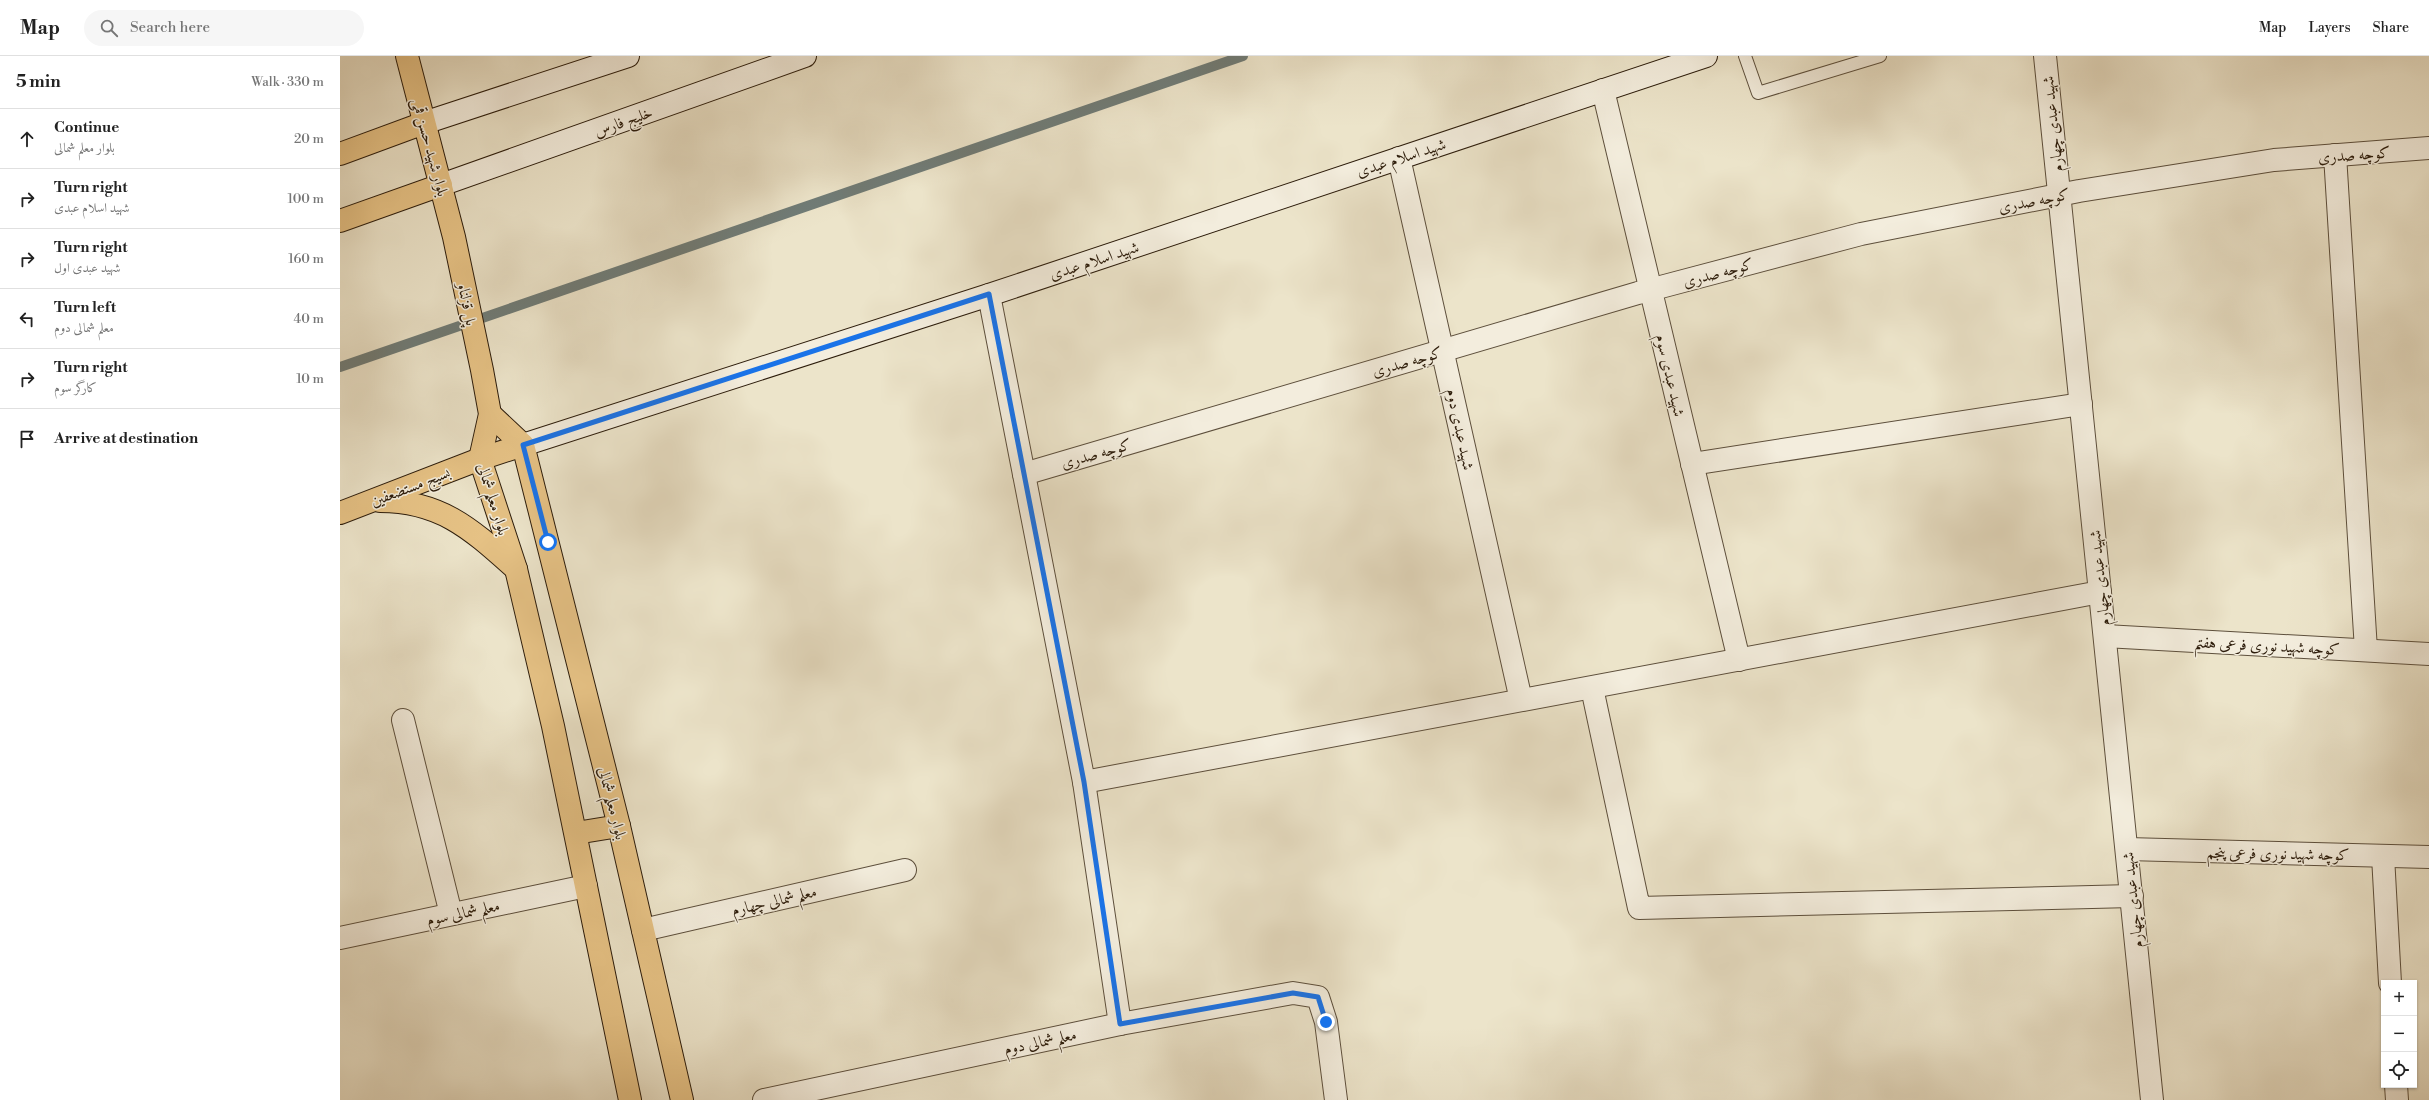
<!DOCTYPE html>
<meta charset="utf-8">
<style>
:root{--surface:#fff;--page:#f6f6f6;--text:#222;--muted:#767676;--line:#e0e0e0}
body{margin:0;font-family:"Libre Bodoni",Amiri,serif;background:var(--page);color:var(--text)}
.controls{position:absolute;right:12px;bottom:12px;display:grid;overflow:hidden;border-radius:0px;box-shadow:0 1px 3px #0004}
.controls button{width:36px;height:36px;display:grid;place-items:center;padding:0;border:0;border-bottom:1px solid var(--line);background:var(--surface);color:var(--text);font:20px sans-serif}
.stop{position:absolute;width:12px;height:12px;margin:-9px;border:3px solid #1a73e8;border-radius:50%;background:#fff}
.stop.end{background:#1a73e8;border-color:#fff;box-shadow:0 1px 4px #0008}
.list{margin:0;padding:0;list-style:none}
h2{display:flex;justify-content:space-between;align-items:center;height:52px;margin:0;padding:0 16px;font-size:17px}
h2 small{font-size:13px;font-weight:400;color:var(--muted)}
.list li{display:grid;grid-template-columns:26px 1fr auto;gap:12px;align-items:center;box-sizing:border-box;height:60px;padding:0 16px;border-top:1px solid var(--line)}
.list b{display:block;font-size:15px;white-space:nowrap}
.list p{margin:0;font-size:13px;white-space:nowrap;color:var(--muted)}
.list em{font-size:13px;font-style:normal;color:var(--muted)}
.icon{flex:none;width:22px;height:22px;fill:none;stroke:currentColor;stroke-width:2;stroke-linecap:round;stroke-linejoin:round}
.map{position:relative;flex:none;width:2089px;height:1044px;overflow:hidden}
header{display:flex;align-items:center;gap:24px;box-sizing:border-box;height:56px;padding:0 20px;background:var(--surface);border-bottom:1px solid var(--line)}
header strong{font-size:19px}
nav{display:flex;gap:22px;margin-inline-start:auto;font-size:14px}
.search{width:280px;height:36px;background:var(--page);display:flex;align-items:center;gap:10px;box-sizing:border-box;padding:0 14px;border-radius:22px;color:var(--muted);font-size:15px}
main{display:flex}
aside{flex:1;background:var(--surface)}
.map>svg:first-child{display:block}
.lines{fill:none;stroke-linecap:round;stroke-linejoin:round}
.stream{stroke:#707c77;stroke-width:10}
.lane-casing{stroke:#5d4f3c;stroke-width:14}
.street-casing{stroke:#5d4f3c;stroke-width:24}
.secondary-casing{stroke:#2d1d0c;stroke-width:24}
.primary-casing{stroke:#2d1d0c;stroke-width:24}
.lane{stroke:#f3eddd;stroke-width:12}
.street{stroke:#f3eddd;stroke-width:22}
.secondary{stroke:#f3eddd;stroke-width:22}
.primary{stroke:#e6c285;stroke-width:22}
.route{stroke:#1a73e8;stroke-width:5}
.labels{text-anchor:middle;stroke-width:3;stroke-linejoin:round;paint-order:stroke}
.street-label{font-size:16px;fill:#2d1d0c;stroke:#f3eddd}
</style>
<header>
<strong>Map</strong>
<div class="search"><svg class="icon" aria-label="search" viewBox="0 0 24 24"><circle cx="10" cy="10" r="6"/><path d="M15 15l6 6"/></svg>Search here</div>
<nav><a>Map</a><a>Layers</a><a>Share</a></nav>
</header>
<main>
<aside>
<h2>5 min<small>Walk · 330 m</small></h2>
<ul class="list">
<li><svg class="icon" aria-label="ahead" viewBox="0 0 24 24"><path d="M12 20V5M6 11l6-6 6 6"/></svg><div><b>Continue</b><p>بلوار معلم شمالی</p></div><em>20 m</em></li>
<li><svg class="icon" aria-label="right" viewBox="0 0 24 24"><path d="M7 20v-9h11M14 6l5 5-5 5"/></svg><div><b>Turn right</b><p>شهید اسلام عبدی</p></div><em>100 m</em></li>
<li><svg class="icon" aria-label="right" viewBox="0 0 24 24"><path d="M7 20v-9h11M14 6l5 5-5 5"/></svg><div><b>Turn right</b><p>شهید عبدی اول</p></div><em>160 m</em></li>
<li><svg class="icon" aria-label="left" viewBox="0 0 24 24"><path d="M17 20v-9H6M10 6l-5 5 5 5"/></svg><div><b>Turn left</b><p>معلم شمالی دوم</p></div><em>40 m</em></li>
<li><svg class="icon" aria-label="right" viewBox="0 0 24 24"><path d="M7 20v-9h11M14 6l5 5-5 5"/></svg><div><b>Turn right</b><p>کارگر سوم</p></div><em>10 m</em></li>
<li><svg class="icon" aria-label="arrive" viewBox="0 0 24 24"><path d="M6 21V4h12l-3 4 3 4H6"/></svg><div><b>Arrive at destination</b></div></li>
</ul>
</aside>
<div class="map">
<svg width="2089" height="1044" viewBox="0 0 2089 1044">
<rect width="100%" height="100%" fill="#ece4ca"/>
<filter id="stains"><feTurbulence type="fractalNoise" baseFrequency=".005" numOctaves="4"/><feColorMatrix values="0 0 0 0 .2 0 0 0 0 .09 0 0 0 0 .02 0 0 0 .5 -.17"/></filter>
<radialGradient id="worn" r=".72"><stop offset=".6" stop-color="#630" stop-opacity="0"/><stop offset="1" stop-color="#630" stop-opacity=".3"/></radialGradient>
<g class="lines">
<polyline class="stream" points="0,311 903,0"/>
<g class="lane-casing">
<polyline id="lane" points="1405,0 1418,37 1540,0"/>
</g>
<g class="street-casing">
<g id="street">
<polyline points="1705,0 1812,1044"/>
<polyline points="1263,34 1399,604"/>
<polyline points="1995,99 2026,594"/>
<polyline points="1059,102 1181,644"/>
<polyline points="649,239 744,726 780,968"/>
<polyline points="1352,408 1741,348"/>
<polyline points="684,418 1298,237 1521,178 1739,135 1934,104 2089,92"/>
<polyline points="1765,580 2089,598"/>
<polyline points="1252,632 1299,852 1792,840"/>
<polyline points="63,664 111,858"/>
<polyline points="744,726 1760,536"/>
<polyline points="1787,793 2089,801"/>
<polyline points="2043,800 2050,927"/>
<polyline points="303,874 565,814"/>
<polyline points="0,882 246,830"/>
<polyline points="2056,1029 2057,1044"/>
<polyline points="424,1044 780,968 953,937 978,941 986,966 996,1044"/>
</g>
</g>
<g class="secondary-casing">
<g id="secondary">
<polyline points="84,67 288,0"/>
<polyline points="101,129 465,0"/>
<polyline points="183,389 649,239 1366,0"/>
</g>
</g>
<g class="primary-casing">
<g id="primary">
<polyline points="67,0 114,181 142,314 150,358 140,403 176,513 213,670 290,1044"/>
<polyline points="0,98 84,67"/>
<polyline points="0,165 101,129"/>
<polyline points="150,358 183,389 279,770 342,1044"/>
<path d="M40,445C102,445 132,474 176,513"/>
<polyline points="0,457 140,403 183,389"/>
<polyline points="236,777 279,770"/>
</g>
</g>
<use href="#lane" class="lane"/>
<use href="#street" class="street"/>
<use href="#secondary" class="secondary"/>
<use href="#primary" class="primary"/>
</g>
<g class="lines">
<polyline class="route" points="208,486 183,389 649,238 744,726 780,968 953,937 978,941 986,966"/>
</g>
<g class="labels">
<g class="street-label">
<text transform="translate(283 65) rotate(-20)" y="6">خلیج فارس</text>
<text transform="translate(1712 68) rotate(-96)" y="6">شهید عبدی چهارم</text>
<text transform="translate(91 91) rotate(75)" y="6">بلوار شهید حسن قمی</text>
<text transform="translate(2014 98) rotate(-4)" y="6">کوچه صدری</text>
<text transform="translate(1061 101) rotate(-18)" y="6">شهید اسلام عبدی</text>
<text transform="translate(1694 144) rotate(-11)" y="6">کوچه صدری</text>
<text transform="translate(754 204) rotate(-18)" y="6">شهید اسلام عبدی</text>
<text transform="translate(1378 216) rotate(-15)" y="6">کوچه صدری</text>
<text transform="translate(128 248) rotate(78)" y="6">پل قزلناو</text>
<text transform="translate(1067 305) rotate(-16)" y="6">کوچه صدری</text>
<text transform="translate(1331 319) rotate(77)" y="6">شهید عبدی سوم</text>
<text transform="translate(1121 373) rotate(78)" y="6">شهید عبدی دوم</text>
<text transform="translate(756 397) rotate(-16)" y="6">کوچه صدری</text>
<text transform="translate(70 430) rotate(-21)" y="6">بسیج مستضعفین</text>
<text transform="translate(154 443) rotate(73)" y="6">بلوار معلم شمالی</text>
<text transform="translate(1759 522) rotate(-96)" y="6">شهید عبدی چهارم</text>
<text transform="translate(1927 589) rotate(3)" y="6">کوچه شهید نوری فرعی هفتم</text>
<text transform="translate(273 747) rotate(76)" y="6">بلوار معلم شمالی</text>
<text transform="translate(1938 797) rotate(1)" y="6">کوچه شهید نوری فرعی پنجم</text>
<text transform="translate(434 844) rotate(-13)" y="6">معلم شمالی چهارم</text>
<text transform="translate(1792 844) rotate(-96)" y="6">شهید عبدی چهارم</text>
<text transform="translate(123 856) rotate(-12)" y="6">معلم شمالی سوم</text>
<text transform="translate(700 985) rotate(-12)" y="6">معلم شمالی دوم</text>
</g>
</g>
<rect width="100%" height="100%" filter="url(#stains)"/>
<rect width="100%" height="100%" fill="url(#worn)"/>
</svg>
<div class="controls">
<button>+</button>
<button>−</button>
<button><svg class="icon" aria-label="locate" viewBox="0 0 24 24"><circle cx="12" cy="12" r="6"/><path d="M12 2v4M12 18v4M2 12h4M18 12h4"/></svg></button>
</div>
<div class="stop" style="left:208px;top:486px"></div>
<div class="stop end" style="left:986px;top:966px"></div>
</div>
</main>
